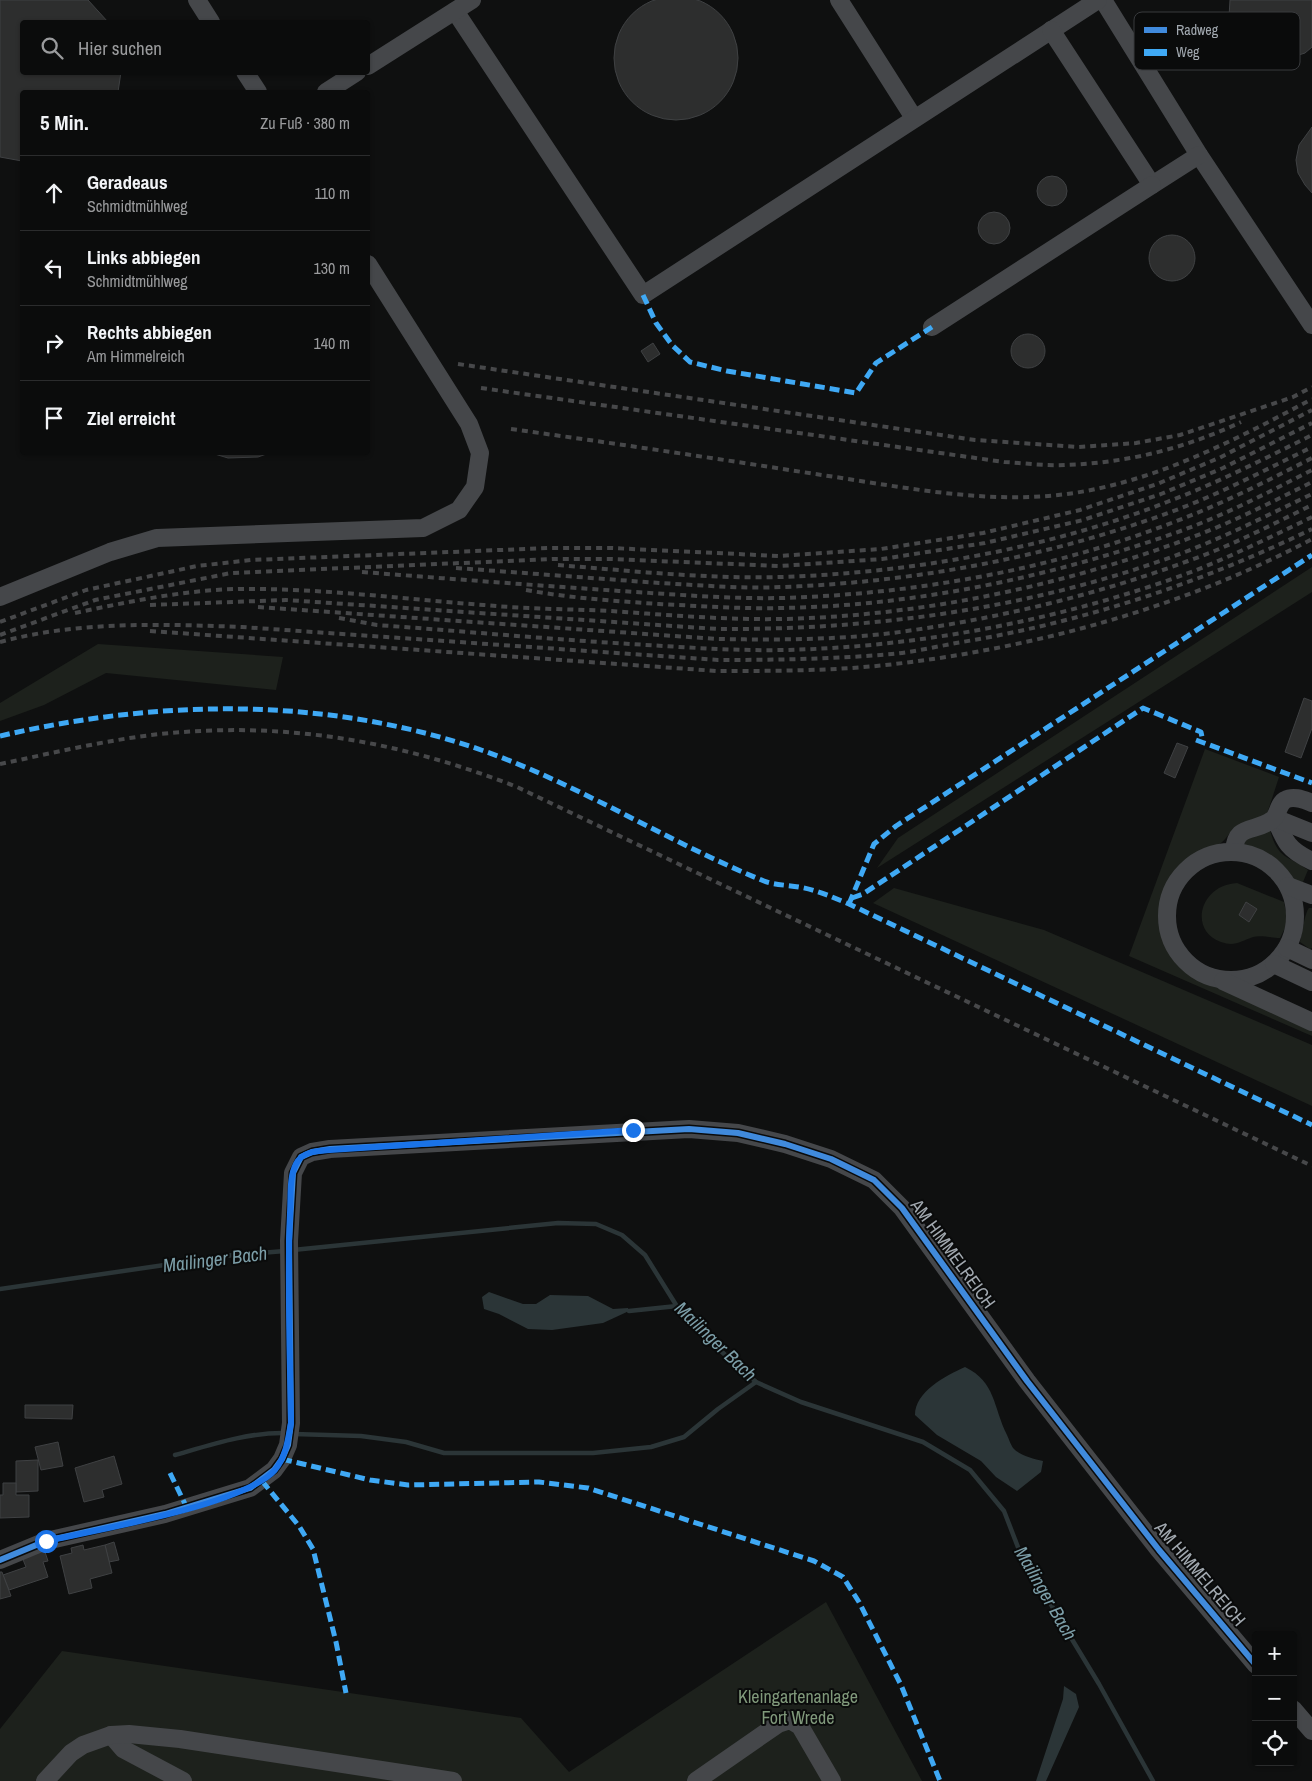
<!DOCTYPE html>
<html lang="de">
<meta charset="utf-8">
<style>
:root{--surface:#0b0c0c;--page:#191a1a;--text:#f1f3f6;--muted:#9a9b9d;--line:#2b2c2d}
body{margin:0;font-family:"Archivo Narrow",sans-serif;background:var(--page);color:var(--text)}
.controls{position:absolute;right:15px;bottom:15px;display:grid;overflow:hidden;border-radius:5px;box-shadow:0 1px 4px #0004}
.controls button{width:45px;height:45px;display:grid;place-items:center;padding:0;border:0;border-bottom:1px solid var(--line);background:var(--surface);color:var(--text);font:25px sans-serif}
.stop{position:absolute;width:15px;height:15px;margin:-11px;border:4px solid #1a73e8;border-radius:50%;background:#fff}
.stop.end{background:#1a73e8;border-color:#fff;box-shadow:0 1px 5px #0008}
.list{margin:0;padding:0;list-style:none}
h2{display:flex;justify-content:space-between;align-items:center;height:65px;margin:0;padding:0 20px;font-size:21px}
h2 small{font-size:16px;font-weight:400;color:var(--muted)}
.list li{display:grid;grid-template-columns:32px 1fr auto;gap:15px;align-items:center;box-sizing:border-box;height:75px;padding:0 20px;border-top:1px solid var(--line)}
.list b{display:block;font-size:19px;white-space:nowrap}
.list p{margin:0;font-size:16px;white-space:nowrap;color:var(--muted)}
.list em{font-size:16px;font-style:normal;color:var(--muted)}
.icon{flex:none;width:28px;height:28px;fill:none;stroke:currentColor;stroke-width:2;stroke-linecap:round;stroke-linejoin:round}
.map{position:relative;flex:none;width:1312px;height:1781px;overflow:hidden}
.search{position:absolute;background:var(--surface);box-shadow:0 1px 4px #0004;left:20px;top:20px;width:350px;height:55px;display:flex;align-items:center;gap:12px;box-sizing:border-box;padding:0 18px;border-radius:5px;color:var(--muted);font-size:19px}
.panel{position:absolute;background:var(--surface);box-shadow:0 1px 4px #0004;left:20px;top:90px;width:350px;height:365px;border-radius:5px}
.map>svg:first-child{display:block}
.green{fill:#1d211c}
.water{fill:#2b3537}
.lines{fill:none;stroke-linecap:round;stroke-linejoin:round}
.stream{stroke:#2b3537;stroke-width:4.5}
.building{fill:#2d2e2e;stroke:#3f4143}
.minor{stroke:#45474a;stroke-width:18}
.rail{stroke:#47484a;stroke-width:4;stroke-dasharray:6 5;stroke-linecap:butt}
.quiet{stroke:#3fa9f5;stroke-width:5;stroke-dasharray:10 5;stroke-linecap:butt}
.cycleway-casing{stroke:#0a0b0b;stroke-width:9}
.cycleway{stroke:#408adc;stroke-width:6}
.route{stroke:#1a73e8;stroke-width:6}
.labels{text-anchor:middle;stroke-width:4;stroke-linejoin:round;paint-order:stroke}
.street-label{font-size:18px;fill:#a2a9b0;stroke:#0a0b0b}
.park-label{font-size:18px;fill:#80997b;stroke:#0a0b0b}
.water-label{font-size:19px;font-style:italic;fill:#7c9ea8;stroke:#0a0b0b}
.key{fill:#0a0b0b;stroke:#383a3d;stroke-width:1}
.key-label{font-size:14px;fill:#a2a9b0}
</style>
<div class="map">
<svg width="1312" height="1781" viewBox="0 0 1312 1781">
<rect width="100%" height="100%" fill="#0f1010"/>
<g class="green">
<polygon points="1312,567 1312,592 877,868 898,838"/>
<polygon points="98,644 283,657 276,690 106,673 44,705 0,721 0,703"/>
<path d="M1205,749L1279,777L1266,817C1256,820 1242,823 1234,829C1229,833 1226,839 1221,843C1208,852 1192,854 1181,866C1149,899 1163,947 1193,975L1312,1030V1036L1129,956Z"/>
<path d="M1270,830C1278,860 1288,855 1308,870L1303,882L1295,881C1277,856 1269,852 1240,845L1241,838Z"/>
<path d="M1237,883L1284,902L1288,922L1280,938C1273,938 1260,935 1253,937C1241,941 1235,947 1221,942C1188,930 1200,885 1237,883Z"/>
<polygon points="894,888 1044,930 1312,1045 1312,1106 873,903"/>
<path d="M1309,908H1312V948L1310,949L1300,942C1302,934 1305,912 1309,908Z"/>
<polygon points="826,1602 922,1781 0,1781 0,1729 62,1651 521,1718 569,1772"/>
</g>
<g class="water">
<polygon points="489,1292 523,1304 536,1304 550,1295 588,1296 613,1309 628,1308 629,1311 603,1323 552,1330 528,1329 499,1314 484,1309 482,1297"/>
<path d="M965,1367C996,1382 993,1407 1007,1435C1009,1439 1011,1446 1014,1449C1021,1456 1034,1459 1043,1461L1041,1472L1017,1491L996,1477L981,1461L937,1435L915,1415C915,1392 945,1376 965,1367Z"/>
<polygon points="1064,1686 1076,1694 1079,1707 1046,1781 1036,1781 1063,1699"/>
</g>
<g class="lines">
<g class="stream">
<polyline points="293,1250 558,1223 596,1224 622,1235 645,1255 678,1308 714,1345 756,1382 801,1402 923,1442 970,1470 1004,1511 1021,1555 1099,1684 1153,1781"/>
<polyline points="0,1289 233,1255 285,1251"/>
<polyline points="629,1311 677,1306"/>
<polyline points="294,1434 361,1436 406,1442 444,1453 593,1453 651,1447 684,1437 718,1409 756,1382"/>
<path d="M175,1455C210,1445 249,1432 286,1433"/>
</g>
</g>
<g class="building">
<circle cx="676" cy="58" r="62"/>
<polygon points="0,0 88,0 108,22 22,22 22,72 121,72 118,92 22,92 22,161 0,157"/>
<polygon points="1230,0 1312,0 1312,47 1305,53 1286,59 1268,58 1248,49 1237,36 1229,17"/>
<polygon points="1312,127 1312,193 1305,185 1298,173 1296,160 1299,145"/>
<circle cx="1052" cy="191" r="15"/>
<circle cx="994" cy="228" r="16"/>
<circle cx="1172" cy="258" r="23"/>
<circle cx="1028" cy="351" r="17"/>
<polygon points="653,343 660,354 648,362 641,351"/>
<polygon points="208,452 272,452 258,457 228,458"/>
<polygon points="1304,698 1312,701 1312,728 1301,758 1285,752"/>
<polygon points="1177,743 1188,747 1175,778 1164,773"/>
<polygon points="1246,902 1257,909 1249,922 1239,915"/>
<polygon points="25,1405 73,1405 72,1419 25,1418"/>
<polygon points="58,1442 63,1466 41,1470 35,1447"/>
<polygon points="114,1456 122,1484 102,1490 104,1497 84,1502 75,1468"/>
<polygon points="38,1460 38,1491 16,1492 16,1461"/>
<polygon points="3,1483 16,1483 16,1495 29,1495 29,1517 0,1518 0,1495 3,1495"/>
<polygon points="114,1542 119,1560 109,1562 105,1545"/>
<polygon points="83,1545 84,1550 105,1545 112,1573 90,1579 92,1588 69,1594 60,1556 72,1553 71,1548"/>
<polygon points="44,1549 48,1561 43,1562 48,1577 9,1590 3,1575 26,1567 22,1557"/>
<polygon points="0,1572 2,1572 11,1596 0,1599"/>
</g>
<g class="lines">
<g class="minor">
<polyline points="197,0 211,22"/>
<polyline points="839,0 914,118"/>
<polyline points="1103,0 1199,155 1312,325"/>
<polyline points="455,11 643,295 1098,0"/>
<polyline points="1051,30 1152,185 1199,155"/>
<polyline points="368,66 472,0"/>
<polyline points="245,72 258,92"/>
<polyline points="326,92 357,72"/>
<polyline points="932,327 1152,185"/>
<polyline points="0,597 110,552 157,538 423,528 459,510 475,487 480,453 469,424 368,264"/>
<path d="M1275,818C1285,842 1288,850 1312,861"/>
<polyline points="1275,818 1312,833"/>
<path d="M1234,852C1235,823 1255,833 1272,820C1279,815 1277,805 1285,800C1294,795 1304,800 1312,803"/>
<circle cx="1231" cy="916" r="64"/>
<polyline points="1288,886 1312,895"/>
<polyline points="1287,948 1312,960"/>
<polyline points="1274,964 1312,982"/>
<polyline points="1223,981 1312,1022"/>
<polyline points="0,1560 46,1541 165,1514 250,1488 274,1470 282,1459 288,1445 291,1423 289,1241 293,1173 301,1157 312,1152 330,1149 689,1129 738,1133 785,1144 831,1159 874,1180 902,1208 1027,1381 1159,1550 1256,1665"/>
<polyline points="1293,1709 1312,1731"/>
<polyline points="111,1735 123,1749 183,1781"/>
<polyline points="45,1781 71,1753 83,1745 111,1735 129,1734 180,1739 453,1781"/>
<polyline points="696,1781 778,1724 790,1720 800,1726 832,1781"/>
</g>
<g class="rail">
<polyline points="458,364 975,440 1079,447 1136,443 1180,435 1293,397 1312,387"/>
<path d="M481,388L1004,462C1024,463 1045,466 1065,465C1128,463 1186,448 1241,422"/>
<path d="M511,429C612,443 713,458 815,474C899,486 988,506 1074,493C1159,480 1237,439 1312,399"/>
<path d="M558,565C632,571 707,579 781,577C908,573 1048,549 1167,502C1217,483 1264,459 1312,435"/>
<path d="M456,568C524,573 592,578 659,583C700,585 742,589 783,587C914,582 1044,558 1168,513C1218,495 1265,470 1312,447"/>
<path d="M362,572C453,579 544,586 635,592C684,595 733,599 782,598C914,594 1051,570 1174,522C1222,504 1267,481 1312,458"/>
<path d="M526,590C570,598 615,601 659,604C700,606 741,609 781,608C915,606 1050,577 1175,533C1223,516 1267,493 1312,470"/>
<path d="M150,605L286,600L718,629C877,630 1036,608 1185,552C1229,535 1270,514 1312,494"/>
<path d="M258,607L718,639C776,640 834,640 892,633C992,620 1093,596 1188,561C1231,546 1271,525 1312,505"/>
<path d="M75,613C128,602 183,590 238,589C321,588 402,599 484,605C526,609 569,609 611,611C668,615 725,620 782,619C917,616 1053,588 1179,542C1225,526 1268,504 1312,482"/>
<path d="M339,618L377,625C462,631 546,639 631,644C682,647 733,651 785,650C921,647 1066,619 1194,571C1234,555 1273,536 1312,517"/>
<polyline points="0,622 86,590 197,566 251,560 550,548 611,548 779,556 881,549 983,533 1080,510 1157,484 1219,458 1312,410"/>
<path d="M150,631L717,671C776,671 836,671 895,664C1038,647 1184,607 1312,539"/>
<polyline points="0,635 95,600 231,573 554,559 610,559 780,566 882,559 985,543 1083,520 1161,494 1223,468 1312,423"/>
<path d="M0,642C78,621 161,624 242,627L718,660C776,660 834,659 892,654C913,652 935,647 956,643C1080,623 1199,584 1312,529"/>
<path d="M0,764C53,753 106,740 160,734C285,721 400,741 517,787L1312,1166"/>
</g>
<g class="quiet">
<polyline points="643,295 656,323 672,345 690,362 727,371 856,393 876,363 932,327"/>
<path d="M0,736C159,699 328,696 484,751C580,785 670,843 764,881C774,885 787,885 799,887C817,890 832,897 849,904L1312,1125"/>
<polyline points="1196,740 1312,783"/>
<polyline points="852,898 863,894 1143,708 1201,732 1203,742"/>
<polyline points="849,904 874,844 896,826 1312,555"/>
<polyline points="282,1459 370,1480 408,1485 539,1482 588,1488 814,1561 843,1577 859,1602 901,1685 940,1781"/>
<polyline points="170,1473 187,1508"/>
<polyline points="262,1481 299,1526 313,1549 336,1642 346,1693"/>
</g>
<g class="cycleway-casing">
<polyline id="cycleway" points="0,1560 46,1541 165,1514 250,1488 274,1470 282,1459 288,1445 291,1423 289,1241 293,1173 301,1157 312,1152 330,1149 689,1129 738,1133 785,1144 831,1159 874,1180 902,1208 1027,1381 1159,1550 1256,1665"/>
</g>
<use href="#cycleway" class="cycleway"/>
</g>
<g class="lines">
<path class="route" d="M46,1541C96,1530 244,1505 275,1470C286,1456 288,1440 291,1423C290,1353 287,1283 290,1213C291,1198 289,1177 296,1164C302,1151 318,1151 330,1150L633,1130"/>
</g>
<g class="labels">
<g class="street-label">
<text transform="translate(953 1254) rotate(54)" y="6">AM HIMMELREICH</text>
<text transform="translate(1200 1574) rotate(50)" y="6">AM HIMMELREICH</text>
</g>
<g class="park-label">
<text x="798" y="1703">Kleingartenanlage<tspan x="798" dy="21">Fort Wrede</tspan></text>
</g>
<g class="water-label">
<text transform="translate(215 1259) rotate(-7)" y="7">Mailinger Bach</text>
<text transform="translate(716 1341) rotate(44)" y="7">Mailinger Bach</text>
<text transform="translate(1046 1593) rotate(60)" y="7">Mailinger Bach</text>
</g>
</g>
<rect x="1134" y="12" width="166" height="58" rx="8" class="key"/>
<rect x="1144" y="27" width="23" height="6" fill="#408adc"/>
<rect x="1144" y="49" width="23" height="7" fill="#3fa9f5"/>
<g class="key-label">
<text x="1176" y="35">Radweg</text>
<text x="1176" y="57">Weg</text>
</g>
</svg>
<div class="controls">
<button>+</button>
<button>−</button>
<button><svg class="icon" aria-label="locate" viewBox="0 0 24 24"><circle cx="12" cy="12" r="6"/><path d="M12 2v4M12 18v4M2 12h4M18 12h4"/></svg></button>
</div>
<div class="stop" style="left:46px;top:1541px"></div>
<div class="stop end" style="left:633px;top:1130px"></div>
<div class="search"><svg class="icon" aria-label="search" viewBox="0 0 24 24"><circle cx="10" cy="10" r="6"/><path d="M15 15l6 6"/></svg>Hier suchen</div>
<section class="panel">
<h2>5 Min.<small>Zu Fuß · 380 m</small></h2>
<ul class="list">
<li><svg class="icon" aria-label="ahead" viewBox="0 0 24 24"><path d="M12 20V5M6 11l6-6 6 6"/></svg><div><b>Geradeaus</b><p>Schmidtmühlweg</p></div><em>110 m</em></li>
<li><svg class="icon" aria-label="left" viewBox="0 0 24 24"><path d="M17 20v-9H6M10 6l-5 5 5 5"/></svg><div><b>Links abbiegen</b><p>Schmidtmühlweg</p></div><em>130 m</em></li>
<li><svg class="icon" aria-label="right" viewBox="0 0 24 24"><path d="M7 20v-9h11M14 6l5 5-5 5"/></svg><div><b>Rechts abbiegen</b><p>Am Himmelreich</p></div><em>140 m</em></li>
<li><svg class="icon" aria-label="arrive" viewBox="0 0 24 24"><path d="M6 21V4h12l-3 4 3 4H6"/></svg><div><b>Ziel erreicht</b></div></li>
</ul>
</section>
</div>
